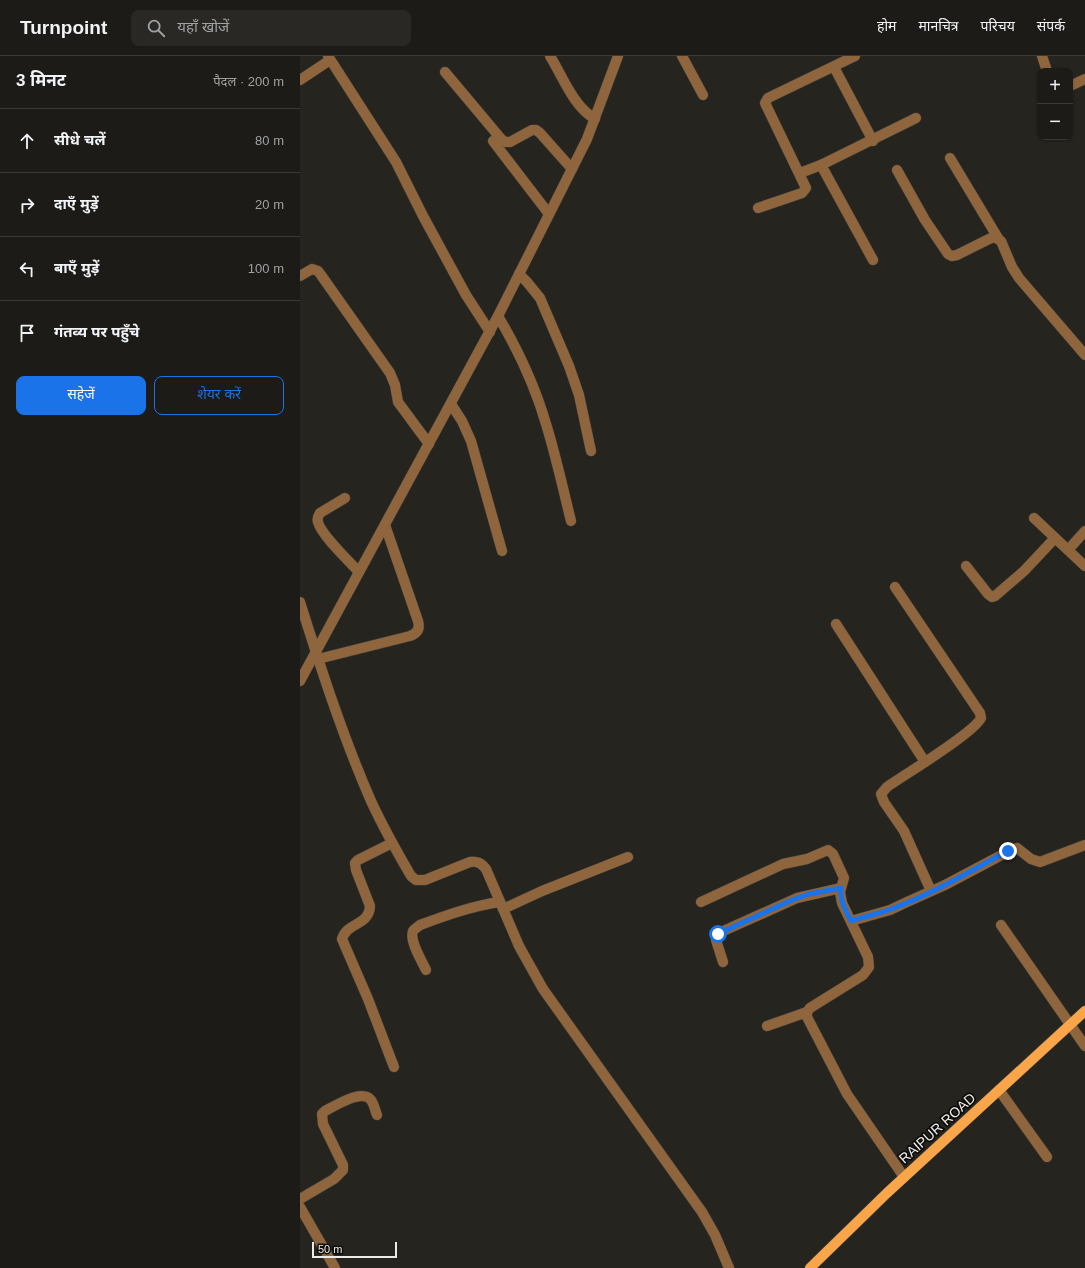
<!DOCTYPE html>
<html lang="hi">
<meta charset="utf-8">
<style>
:root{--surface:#1c1b17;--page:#292824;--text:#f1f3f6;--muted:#a0a1a1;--line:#3a3936;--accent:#1a73e8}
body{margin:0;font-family:Helvetica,"Noto Sans Devanagari",sans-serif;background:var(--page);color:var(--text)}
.controls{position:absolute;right:12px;top:12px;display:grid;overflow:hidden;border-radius:8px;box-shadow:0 1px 3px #0004}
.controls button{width:36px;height:36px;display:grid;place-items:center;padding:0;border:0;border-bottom:1px solid var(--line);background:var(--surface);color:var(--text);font:20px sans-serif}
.scale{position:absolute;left:12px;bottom:10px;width:85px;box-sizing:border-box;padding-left:4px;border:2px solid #ebeae6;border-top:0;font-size:11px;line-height:14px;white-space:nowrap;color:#ebeae6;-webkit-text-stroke:3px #0e0d0b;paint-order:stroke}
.stop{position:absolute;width:12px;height:12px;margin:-9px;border:3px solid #1a73e8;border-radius:50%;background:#fff}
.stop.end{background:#1a73e8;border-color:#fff;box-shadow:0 1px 4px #0008}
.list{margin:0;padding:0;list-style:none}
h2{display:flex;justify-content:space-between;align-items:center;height:52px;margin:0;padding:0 16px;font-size:17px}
h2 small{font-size:13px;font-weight:400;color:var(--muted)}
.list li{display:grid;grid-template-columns:26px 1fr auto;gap:12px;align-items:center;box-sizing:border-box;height:64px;padding:0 16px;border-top:1px solid var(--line)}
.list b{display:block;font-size:15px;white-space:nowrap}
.list em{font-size:13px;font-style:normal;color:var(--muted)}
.actions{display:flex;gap:8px;padding:12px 16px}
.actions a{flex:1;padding:9px 0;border:1px solid var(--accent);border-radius:8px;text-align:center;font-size:14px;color:var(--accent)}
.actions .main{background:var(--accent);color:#fff}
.icon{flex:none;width:22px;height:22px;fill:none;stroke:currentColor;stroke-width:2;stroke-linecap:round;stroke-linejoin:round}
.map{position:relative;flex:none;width:785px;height:1212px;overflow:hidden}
header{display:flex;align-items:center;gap:24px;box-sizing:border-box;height:56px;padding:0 20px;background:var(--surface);border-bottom:1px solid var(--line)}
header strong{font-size:19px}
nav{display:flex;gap:22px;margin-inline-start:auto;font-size:14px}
.search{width:280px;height:36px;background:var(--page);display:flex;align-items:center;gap:10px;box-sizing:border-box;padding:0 14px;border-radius:8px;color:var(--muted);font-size:15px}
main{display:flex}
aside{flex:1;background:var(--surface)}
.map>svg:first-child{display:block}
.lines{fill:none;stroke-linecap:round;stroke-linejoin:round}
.minor-casing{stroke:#42403b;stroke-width:11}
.major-casing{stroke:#42403b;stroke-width:11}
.minor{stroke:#8e653d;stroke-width:10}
.major{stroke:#f9a54a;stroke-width:10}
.route{stroke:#1a73e8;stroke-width:5}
.labels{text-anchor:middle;stroke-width:3.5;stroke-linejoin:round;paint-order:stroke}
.street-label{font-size:14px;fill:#ebeae6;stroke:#0e0d0b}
</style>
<header>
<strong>Turnpoint</strong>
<div class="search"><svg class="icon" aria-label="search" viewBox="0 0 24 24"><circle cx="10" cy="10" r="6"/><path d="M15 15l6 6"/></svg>यहाँ खोजें</div>
<nav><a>होम</a><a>मानचित्र</a><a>परिचय</a><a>संपर्क</a></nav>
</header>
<main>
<aside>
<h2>3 मिनट<small>पैदल · 200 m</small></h2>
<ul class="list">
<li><svg class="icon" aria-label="ahead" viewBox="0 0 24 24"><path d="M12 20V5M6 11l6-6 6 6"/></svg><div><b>सीधे चलें</b></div><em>80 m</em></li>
<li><svg class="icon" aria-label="right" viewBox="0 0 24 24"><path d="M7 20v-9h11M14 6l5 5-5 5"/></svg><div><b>दाएँ मुड़ें</b></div><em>20 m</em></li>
<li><svg class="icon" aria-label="left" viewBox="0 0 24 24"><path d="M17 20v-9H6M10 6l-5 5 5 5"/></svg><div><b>बाएँ मुड़ें</b></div><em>100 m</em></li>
<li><svg class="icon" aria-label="arrive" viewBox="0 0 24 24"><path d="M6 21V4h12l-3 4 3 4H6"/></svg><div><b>गंतव्य पर पहुँचे</b></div></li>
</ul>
<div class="actions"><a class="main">सहेजें</a><a>शेयर करें</a></div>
</aside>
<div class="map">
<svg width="785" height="1212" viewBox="0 0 785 1212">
<rect width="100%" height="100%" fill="#26241f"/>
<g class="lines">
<g class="minor-casing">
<g id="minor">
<polyline points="28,0 96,106 123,160 166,239 190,276"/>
<path d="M250,0C263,21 273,50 295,63"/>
<polyline points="382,0 403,39"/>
<polyline points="742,0 747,15"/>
<polyline points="534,11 573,85"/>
<polyline points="145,16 202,84 206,86 210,86 232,74 236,74 240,77 272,113"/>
<polyline points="0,24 30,4"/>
<polyline points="770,30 785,23"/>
<polyline points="193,85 249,158"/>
<polyline points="650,102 698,182"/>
<polyline points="521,109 573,204"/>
<polyline points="597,114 625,164 648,198 652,200 657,199 689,183 694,181 701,185 712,211 719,222 785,299"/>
<polyline points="500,117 521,109 616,62"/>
<polyline points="458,152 502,137 506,132 465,47 468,42 555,0"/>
<polyline points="219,218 227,226 240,242 269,310 279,339 291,395"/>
<polyline points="0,220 12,213 18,215 21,219 90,317 95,329 98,346 129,388"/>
<path d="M198,260C218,294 235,330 246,368C256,400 263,433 271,465"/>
<polyline points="151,348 162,365 171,385 202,495"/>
<path d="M45,442L20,457C18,460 17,463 18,466C21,479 50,506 59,516"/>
<polyline points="734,462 785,510"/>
<polyline points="768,494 785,475"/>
<polyline points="666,510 688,538 692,541 695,540 724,515 755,482"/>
<path d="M595,531L680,657L681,662C674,677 604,719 587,731L581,738L584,746L604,775L631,835"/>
<path d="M0,546C21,613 43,681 71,745C83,771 97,796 111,820L116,824H125L170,806C178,805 181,807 186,813L219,890L243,933L402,1156L415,1179L429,1212"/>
<polyline points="536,568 625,706"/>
<path d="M18,603L110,580C118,577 120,572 118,565L85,469"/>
<polyline points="0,625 198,260 287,83 318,0"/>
<path d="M92,787L58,804L55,807L56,814L70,850C69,870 47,866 42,883L68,943L94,1011"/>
<polyline points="401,846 483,808 507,803 528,794 533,798 544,822 540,836 542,847 568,901 569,911 563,919 510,952 507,956 507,961 547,1038 604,1121"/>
<polyline points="203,853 242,835 328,801"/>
<polyline points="551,865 590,854 607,846 645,829 713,793 717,792 731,803 740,806 785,789"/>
<polyline points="701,869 785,990"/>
<polyline points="423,906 416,884 418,878 421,876 497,842 541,832"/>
<path d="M126,914C122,905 109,885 113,875C115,872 118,871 120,869C147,859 172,850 200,846"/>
<polyline points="467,970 507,956"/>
<polyline points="699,1034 747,1101"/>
<path d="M0,1143L34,1123L43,1114V1109L23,1068L22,1058L25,1055C35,1050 62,1032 71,1044C74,1048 75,1054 77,1059"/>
<polyline points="0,1151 35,1212"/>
</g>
</g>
<g class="major-casing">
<polyline id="major" points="510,1212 587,1137 785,955"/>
</g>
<use href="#minor" class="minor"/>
<use href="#major" class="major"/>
</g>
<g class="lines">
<path class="route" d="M418,878L492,844L509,838L541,832C539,843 546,855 551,865C563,861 577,858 589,854C631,839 670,815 708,795"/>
</g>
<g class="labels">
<g class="street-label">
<text transform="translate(637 1072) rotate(-42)" y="5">RAIPUR ROAD</text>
</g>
</g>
</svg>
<div class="controls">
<button>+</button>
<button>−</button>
</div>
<div class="scale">50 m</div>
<div class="stop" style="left:418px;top:878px"></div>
<div class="stop end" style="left:708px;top:795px"></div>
</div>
</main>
